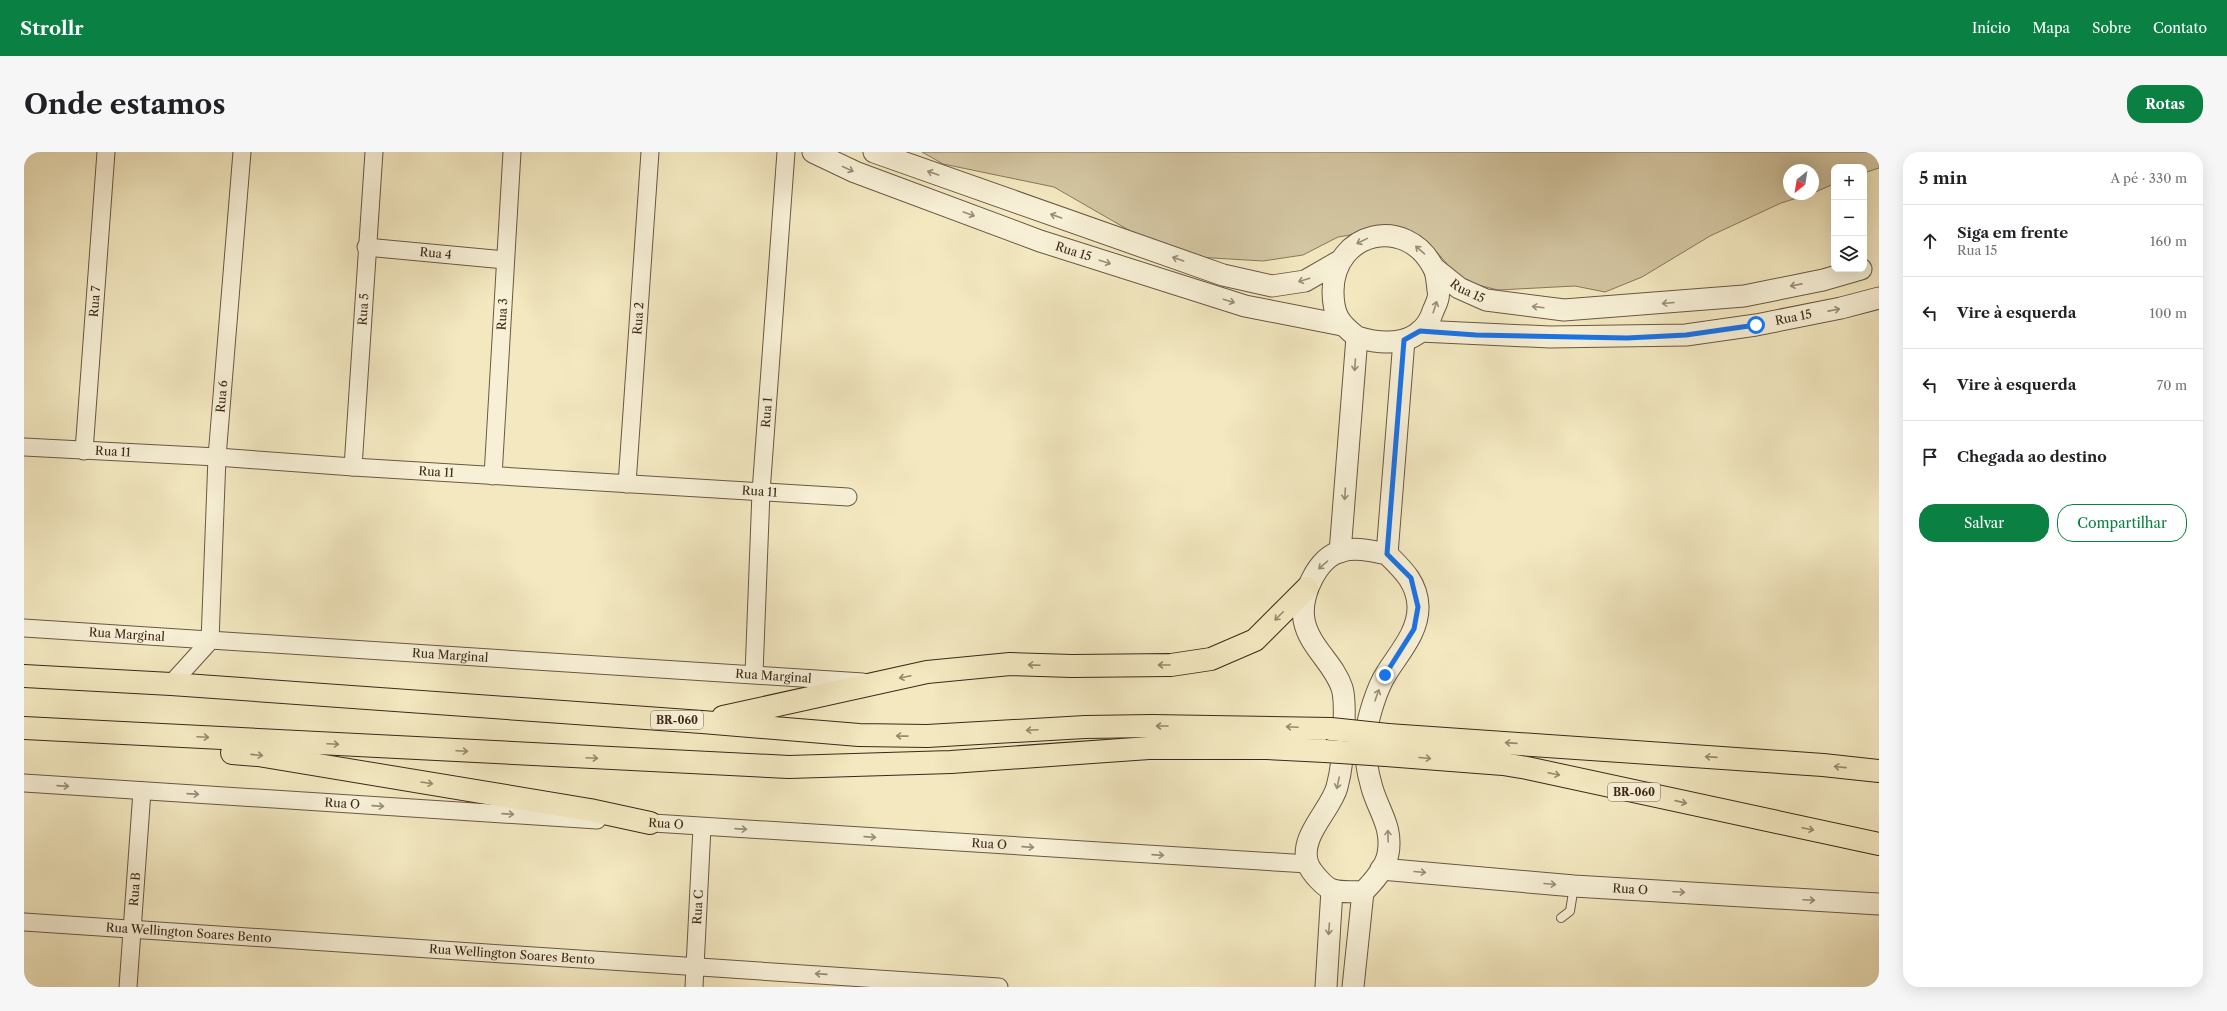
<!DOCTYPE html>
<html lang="pt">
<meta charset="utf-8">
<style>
:root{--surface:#fff;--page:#f6f6f6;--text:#202124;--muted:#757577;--line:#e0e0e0;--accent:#0b8043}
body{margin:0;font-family:"Libre Caslon Text",serif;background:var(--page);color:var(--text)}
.controls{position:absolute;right:12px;top:12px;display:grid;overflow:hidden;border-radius:8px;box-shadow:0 4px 16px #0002}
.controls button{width:36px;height:36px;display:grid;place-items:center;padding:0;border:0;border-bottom:1px solid var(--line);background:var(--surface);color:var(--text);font:20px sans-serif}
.compass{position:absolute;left:1759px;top:12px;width:36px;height:36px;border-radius:50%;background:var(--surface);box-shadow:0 4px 16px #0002;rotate:210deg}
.stop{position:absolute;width:12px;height:12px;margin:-9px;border:3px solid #1a73e8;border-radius:50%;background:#fff}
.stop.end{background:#1a73e8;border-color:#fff;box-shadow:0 1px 4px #0008}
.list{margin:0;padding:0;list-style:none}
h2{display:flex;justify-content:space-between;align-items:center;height:52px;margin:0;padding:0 16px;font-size:17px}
h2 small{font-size:13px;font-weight:400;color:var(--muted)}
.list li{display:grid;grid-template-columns:26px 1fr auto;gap:12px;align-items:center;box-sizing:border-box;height:72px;padding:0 16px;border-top:1px solid var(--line)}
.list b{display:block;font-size:15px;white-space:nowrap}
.list p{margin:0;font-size:13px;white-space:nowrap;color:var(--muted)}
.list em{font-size:13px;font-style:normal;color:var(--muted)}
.actions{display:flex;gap:8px;padding:12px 16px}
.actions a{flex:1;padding:9px 0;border:1px solid var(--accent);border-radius:16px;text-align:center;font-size:14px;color:var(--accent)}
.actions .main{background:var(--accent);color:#fff}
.icon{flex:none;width:22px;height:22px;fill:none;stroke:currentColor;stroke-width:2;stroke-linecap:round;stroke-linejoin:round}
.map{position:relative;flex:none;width:1855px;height:835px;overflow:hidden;border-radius:16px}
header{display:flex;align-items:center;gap:24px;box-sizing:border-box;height:56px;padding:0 20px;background:var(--accent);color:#fff}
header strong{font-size:19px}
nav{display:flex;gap:22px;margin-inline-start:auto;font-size:14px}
.intro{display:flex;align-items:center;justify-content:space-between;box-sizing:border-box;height:96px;padding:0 24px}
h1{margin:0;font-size:28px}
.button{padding:10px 18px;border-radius:16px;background:var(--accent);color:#fff;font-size:14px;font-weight:700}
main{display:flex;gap:24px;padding:0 24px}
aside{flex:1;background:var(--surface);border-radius:16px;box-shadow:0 4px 16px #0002}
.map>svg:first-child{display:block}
.green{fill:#d4c7a3;stroke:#88785e}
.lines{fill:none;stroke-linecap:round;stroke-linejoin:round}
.service-casing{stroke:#6a5842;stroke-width:10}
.minor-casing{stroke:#6a5842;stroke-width:19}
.tertiary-casing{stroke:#6a5842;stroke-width:23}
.motorway-casing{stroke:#3c2818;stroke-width:24}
.service{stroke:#f7f0d6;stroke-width:8}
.minor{stroke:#f7f0d6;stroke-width:17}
.tertiary{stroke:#f7f0d6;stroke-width:21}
.motorway{stroke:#f3e8c0;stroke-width:22}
.motorway-bridge-casing{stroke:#3c2818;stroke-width:24;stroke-linecap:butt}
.motorway-bridge{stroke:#f3e8c0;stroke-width:22}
.oneway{stroke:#9a8c77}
.oneway2{stroke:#98886c}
.route{stroke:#1a73e8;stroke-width:5}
.labels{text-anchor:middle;stroke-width:4;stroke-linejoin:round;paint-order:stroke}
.shield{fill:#f7f0d6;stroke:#746451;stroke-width:1}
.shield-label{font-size:11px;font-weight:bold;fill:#3c2818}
.street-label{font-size:12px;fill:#3c2818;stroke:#f7f0d6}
</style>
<header>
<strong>Strollr</strong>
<nav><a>Início</a><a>Mapa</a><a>Sobre</a><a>Contato</a></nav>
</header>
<div class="intro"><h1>Onde estamos</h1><a class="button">Rotas</a></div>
<main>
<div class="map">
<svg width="1855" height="835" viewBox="0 0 1855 835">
<rect width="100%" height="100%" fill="#f3e8c0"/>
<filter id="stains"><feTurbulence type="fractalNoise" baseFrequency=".005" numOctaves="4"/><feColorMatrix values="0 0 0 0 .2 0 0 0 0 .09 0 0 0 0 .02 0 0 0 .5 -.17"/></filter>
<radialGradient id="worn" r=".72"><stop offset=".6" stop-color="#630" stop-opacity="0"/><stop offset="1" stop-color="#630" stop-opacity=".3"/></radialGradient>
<polygon class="green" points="898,0 1855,0 1855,16 1840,21 1840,15 1810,15 1810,32 1789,41 1789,18 1765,18 1765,42 1786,42 1757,51 1686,84 1618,125 1581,140 1551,134 1474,138 1438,129 1403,89 1363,77 1314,85 1279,103 1239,109 1172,105 1134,95 1030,35 919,12"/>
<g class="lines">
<g class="service-casing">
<polyline id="service" points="1537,766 1546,759 1550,734"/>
</g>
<g class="minor-casing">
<g id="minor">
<path id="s1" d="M342,95L481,108"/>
<path id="s2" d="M0,295L193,305L329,315L824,345"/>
<path id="s3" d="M60,299L82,0"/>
<path id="s4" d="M329,315L350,0"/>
<path id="s5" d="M469,324L488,0"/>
<path id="s6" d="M603,332L626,0"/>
<path id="s7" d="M0,476L839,530"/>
<path id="s8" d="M730,522L737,340L762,0"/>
<path id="s9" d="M147,532L186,489L193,305L218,0"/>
<path id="s10" d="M0,631L573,668"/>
<path id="s11" d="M613,670L1284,712"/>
<path id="s12" d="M0,770L975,835"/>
<path id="s13" d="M104,835L118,639"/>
<path id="s14" d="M670,835L678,675"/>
</g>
</g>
<g class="tertiary-casing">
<g id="tertiary">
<path id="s15" d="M789,0L831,20L1016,89L1221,154L1318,173"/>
<polyline points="850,0 1199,123 1248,134 1281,129 1314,110"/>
<path id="s16" d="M1410,116L1435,136L1462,148L1540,158L1720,144L1799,128L1837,117"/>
<path id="s17" d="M1396,179L1526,185L1662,183L1732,173L1817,156L1855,146"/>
<path d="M1316,400L1333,185C1315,171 1309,163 1309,139C1310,79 1382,63 1409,115C1413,121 1413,131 1414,138C1416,145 1412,152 1409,159C1398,194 1362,194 1333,185"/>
<path d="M1363,402C1348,399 1333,395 1318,399C1293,405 1276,444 1280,468C1285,495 1310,511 1318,536C1322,549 1320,574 1319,587C1319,603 1317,620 1313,635C1307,658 1274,685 1284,712C1287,720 1301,736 1309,738C1318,741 1330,739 1339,740C1349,730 1361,717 1364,702C1369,675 1355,660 1348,636C1343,619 1340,600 1342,582C1344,565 1353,536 1362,522C1374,502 1395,480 1394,454C1393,430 1378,417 1363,402L1380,188"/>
<path id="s18" d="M1357,717L1550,734L1855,752"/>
<polyline points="1302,835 1308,738"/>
<polyline points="1329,835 1339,740"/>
</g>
</g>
<g class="motorway-casing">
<g id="motorway">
<polyline points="0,524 147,532 678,570 835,583 903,584 1061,575 1128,574 1307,577"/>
<polyline points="699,565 903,520 986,512 1048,514 1147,513 1187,507 1231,488 1283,436"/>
<polyline points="0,576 765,615 927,610 1125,596 1242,596 1301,599"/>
<polyline points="1364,583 1799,613 1855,619"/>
<polyline points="208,601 234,603 566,658 626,671"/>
<polyline points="1362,603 1479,612 1503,616 1855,692"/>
</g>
</g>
<use href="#service" class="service"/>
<use href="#minor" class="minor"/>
<use href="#tertiary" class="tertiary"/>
<use href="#motorway" class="motorway"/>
<g class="motorway-bridge-casing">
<g id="motorway-bridge">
<polyline points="1307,577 1364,583"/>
<polyline points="1301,599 1362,603"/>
</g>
</g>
<use href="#motorway-bridge" class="motorway-bridge"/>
</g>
<defs><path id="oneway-shaft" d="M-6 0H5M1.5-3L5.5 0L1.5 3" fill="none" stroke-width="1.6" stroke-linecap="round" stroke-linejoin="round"/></defs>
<g class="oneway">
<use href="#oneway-shaft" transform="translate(824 17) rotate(25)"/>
<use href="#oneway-shaft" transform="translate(909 21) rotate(-161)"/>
<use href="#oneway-shaft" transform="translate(945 62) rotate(20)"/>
<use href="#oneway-shaft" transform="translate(1032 64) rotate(-161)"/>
<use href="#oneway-shaft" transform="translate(1338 89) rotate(154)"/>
<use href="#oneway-shaft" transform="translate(1396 98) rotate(-139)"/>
<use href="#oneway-shaft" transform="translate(1154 107) rotate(-161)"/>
<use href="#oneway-shaft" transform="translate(1081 110) rotate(18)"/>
<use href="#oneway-shaft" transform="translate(1280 128) rotate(163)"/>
<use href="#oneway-shaft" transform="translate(1772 133) rotate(169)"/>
<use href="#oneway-shaft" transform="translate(1205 149) rotate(17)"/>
<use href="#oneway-shaft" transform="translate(1644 151) rotate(175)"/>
<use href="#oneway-shaft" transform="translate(1411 155) rotate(-72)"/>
<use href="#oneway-shaft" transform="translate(1514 155) rotate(-173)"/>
<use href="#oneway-shaft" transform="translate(1810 158) rotate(-11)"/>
<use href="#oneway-shaft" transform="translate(1331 213) rotate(94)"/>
<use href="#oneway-shaft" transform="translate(1321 342) rotate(94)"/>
<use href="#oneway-shaft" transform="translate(1299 413) rotate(139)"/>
<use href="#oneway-shaft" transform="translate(1353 543) rotate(-71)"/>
<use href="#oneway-shaft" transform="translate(1314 631) rotate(102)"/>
<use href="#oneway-shaft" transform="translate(39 634) rotate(4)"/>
<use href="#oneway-shaft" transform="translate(169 642) rotate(4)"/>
<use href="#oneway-shaft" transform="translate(354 654) rotate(4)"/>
<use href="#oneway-shaft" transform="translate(484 662) rotate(4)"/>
<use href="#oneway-shaft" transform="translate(717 677) rotate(4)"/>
<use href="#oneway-shaft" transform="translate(1364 684) rotate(-92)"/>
<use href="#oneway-shaft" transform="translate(846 685) rotate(4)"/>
<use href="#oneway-shaft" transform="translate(1004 695) rotate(4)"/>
<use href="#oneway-shaft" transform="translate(1134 703) rotate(4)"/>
<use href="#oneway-shaft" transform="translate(1396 720) rotate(5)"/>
<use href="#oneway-shaft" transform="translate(1526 732) rotate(5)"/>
<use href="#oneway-shaft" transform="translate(1655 740) rotate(3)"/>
<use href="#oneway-shaft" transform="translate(1785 748) rotate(3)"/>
<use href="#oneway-shaft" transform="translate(1305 777) rotate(94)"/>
<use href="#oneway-shaft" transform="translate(797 822) rotate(-176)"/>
</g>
<g class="oneway2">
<use href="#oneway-shaft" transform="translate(1255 464) rotate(135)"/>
<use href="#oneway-shaft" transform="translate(1010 513) rotate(-178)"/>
<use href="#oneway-shaft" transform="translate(1140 513) rotate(180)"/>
<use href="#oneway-shaft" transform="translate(881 525) rotate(168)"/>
<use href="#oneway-shaft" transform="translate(1138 574) rotate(-180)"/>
<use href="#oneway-shaft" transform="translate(1268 575) rotate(-177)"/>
<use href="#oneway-shaft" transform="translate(1008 578) rotate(177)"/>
<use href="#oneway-shaft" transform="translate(878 584) rotate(-179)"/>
<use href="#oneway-shaft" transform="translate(179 585) rotate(3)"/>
<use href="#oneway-shaft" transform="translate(1487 591) rotate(-176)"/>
<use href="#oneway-shaft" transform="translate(309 592) rotate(3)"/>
<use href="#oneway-shaft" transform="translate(438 599) rotate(3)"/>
<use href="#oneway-shaft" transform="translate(233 603) rotate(6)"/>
<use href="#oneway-shaft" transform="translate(1687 605) rotate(-176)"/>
<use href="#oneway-shaft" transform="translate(568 606) rotate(3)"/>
<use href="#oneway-shaft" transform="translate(1401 606) rotate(5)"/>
<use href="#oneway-shaft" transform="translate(1816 615) rotate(-174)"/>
<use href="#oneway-shaft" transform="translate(1530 622) rotate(12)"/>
<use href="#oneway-shaft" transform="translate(403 631) rotate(9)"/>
<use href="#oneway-shaft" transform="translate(1657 650) rotate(13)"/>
<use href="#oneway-shaft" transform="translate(1784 677) rotate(12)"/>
</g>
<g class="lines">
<polyline class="route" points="1361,523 1390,477 1394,455 1387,426 1363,402 1380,188 1396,179 1452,183 1603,186 1662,183 1732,173"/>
</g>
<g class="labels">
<g class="shield">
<rect x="627" y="559" width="52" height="18" rx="3"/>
<rect x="1584" y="631" width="52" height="18" rx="3"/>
</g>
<g class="shield-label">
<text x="653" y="572">BR-060</text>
<text x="1610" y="644">BR-060</text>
</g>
<g class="street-label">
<text dy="4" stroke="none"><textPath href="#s15" startOffset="279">Rua 15</textPath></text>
<text dy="4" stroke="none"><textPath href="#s1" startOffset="70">Rua 4</textPath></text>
<text dy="4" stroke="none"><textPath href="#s16" startOffset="41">Rua 15</textPath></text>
<text dy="4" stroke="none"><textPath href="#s3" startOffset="150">Rua 7</textPath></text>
<text dy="4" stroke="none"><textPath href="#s4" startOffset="158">Rua 5</textPath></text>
<text dy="4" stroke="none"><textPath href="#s5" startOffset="162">Rua 3</textPath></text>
<text dy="4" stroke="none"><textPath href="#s6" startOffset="166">Rua 2</textPath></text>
<text dy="4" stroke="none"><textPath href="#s17" startOffset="375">Rua 15</textPath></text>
<text dy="4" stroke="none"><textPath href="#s9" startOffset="303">Rua 6</textPath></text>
<text dy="4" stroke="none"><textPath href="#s8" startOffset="262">Rua 1</textPath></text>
<text dy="4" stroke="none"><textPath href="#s2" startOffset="89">Rua 11</textPath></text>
<text dy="4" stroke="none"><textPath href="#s2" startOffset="413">Rua 11</textPath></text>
<text dy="4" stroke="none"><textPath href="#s2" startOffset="737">Rua 11</textPath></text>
<text dy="4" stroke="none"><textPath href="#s7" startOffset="103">Rua Marginal</textPath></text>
<text dy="4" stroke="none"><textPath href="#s7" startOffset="427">Rua Marginal</textPath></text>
<text dy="4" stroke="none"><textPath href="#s7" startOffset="751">Rua Marginal</textPath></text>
<text dy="4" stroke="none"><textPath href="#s10" startOffset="319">Rua O</textPath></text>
<text dy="4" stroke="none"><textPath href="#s11" startOffset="29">Rua O</textPath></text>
<text dy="4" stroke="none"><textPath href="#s11" startOffset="353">Rua O</textPath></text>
<text dy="4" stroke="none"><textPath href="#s13" startOffset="98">Rua B</textPath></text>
<text dy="4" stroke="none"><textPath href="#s18" startOffset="250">Rua O</textPath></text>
<text dy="4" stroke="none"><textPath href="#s14" startOffset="80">Rua C</textPath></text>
<text dy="4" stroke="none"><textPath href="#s12" startOffset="165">Rua Wellington Soares Bento</textPath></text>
<text dy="4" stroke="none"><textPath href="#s12" startOffset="489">Rua Wellington Soares Bento</textPath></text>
</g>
</g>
<rect width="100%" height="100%" filter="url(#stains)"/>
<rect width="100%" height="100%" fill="url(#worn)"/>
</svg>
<div class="controls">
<button>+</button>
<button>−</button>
<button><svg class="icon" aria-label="layers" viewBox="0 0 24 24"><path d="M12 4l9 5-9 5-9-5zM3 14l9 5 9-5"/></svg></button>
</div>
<svg class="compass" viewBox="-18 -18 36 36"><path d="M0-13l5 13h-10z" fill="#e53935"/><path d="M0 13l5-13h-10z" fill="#757577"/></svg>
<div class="stop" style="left:1732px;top:173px"></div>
<div class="stop end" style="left:1361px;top:523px"></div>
</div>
<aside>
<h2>5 min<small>A pé · 330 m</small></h2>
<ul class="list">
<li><svg class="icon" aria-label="ahead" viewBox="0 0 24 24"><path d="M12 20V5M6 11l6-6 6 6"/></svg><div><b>Siga em frente</b><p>Rua 15</p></div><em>160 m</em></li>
<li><svg class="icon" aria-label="left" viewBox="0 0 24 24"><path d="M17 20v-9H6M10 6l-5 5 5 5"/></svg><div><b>Vire à esquerda</b></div><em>100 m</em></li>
<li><svg class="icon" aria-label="left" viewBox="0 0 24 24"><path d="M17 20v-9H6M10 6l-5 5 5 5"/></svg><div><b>Vire à esquerda</b></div><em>70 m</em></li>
<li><svg class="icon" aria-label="arrive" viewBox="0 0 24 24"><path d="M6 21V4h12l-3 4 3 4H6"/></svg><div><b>Chegada ao destino</b></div></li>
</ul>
<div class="actions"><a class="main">Salvar</a><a>Compartilhar</a></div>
</aside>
</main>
